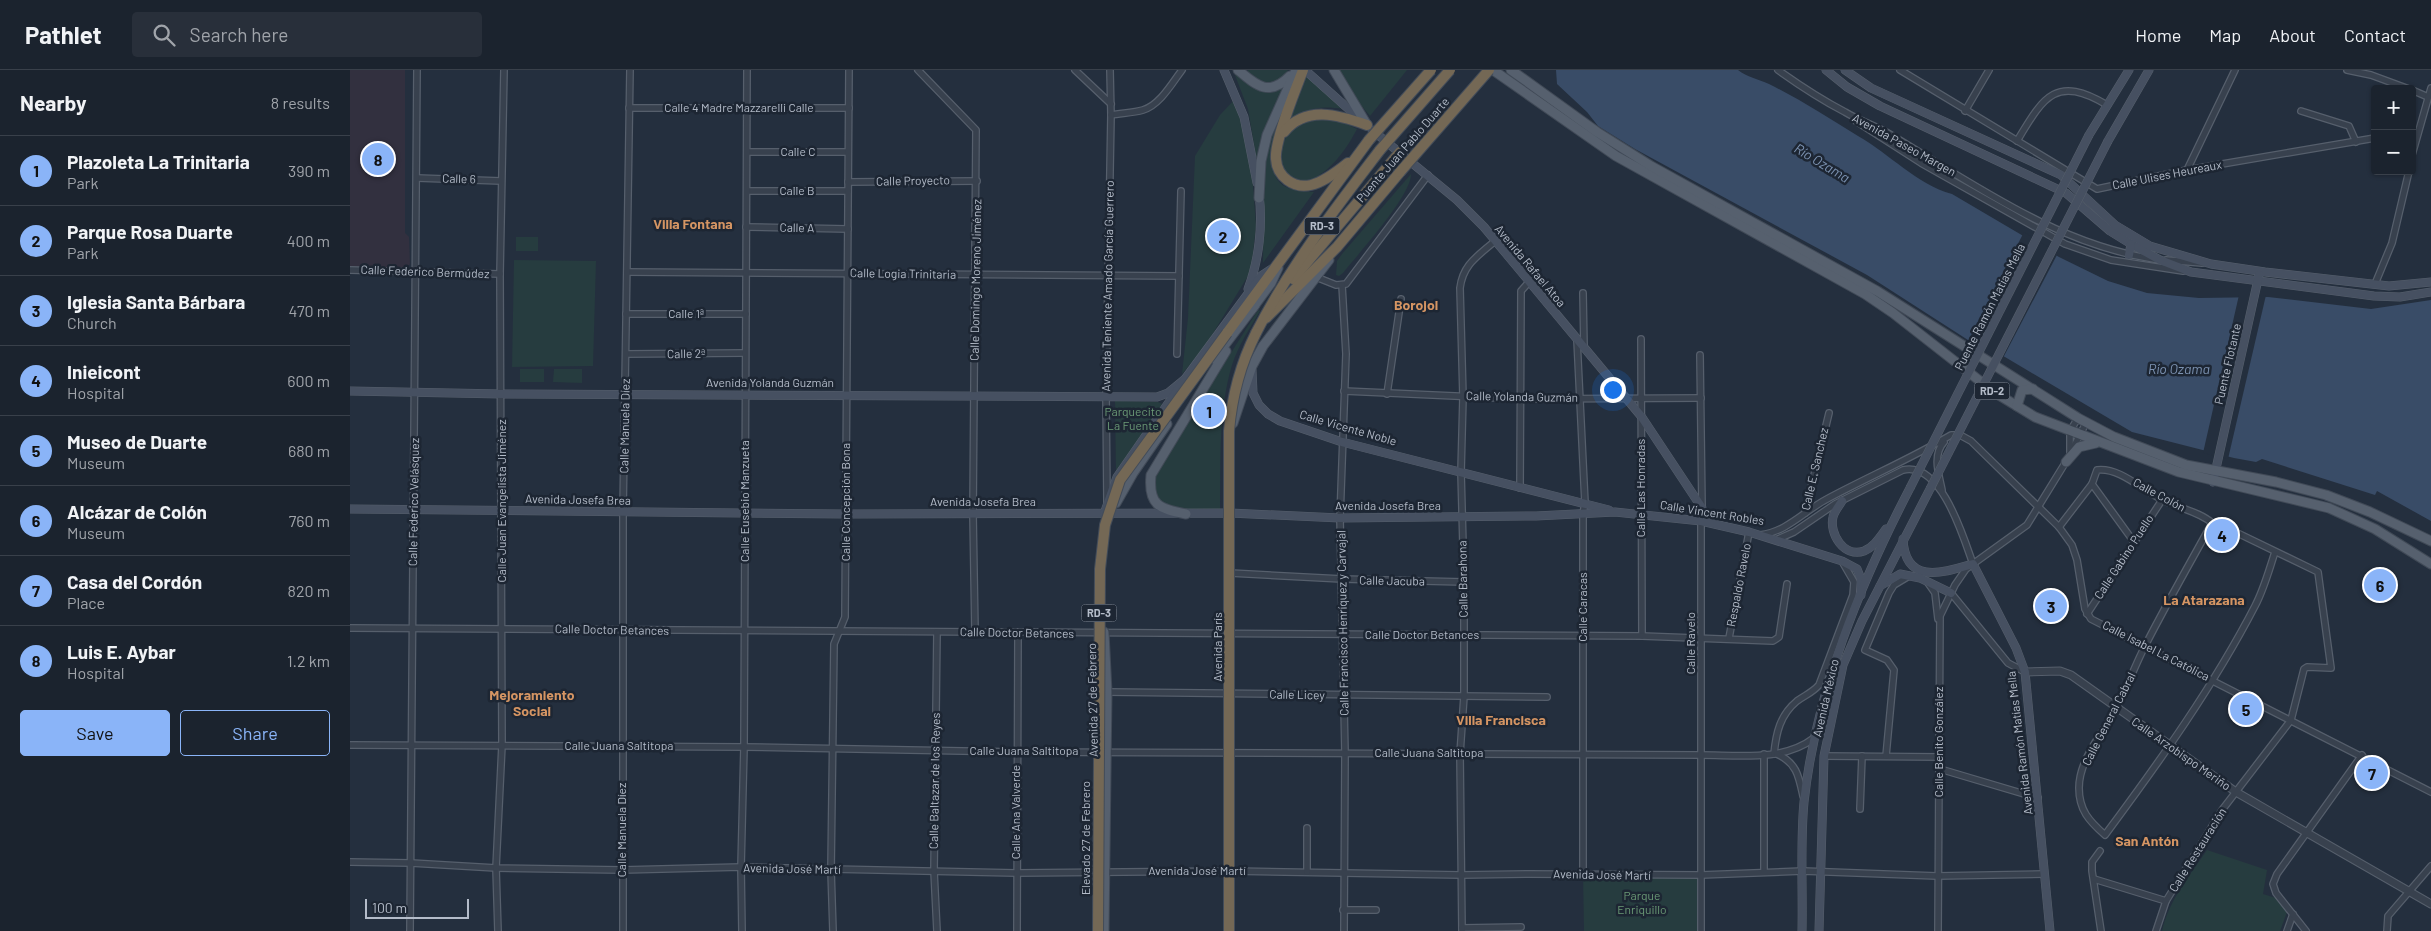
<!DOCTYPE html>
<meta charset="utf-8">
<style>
:root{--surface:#1b232e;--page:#282f3a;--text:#f1f3f6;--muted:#a0a4aa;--line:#39404a;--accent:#8ab4f8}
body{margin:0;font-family:Barlow,sans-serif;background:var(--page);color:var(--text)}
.controls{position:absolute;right:15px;top:15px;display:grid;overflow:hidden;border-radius:5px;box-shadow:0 1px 4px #0004}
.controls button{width:45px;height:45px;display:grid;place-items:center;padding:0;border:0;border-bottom:1px solid var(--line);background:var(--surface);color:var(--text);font:25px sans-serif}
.scale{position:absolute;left:15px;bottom:12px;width:104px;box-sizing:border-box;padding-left:5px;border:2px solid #b4bcc9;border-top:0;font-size:14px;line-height:18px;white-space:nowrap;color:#b4bcc9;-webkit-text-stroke:4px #1d2633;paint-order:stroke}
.you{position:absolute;left:1262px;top:319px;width:18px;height:18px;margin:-12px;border:4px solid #fff;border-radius:50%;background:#1a73e8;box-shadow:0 0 0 8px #1a73e833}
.badge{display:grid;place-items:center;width:32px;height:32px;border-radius:50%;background:var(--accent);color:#111;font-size:16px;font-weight:700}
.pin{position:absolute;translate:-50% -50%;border:2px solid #fff;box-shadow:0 1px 5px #0006}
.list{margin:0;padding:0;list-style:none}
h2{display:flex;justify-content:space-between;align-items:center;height:65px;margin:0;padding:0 20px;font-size:21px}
h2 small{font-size:16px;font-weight:400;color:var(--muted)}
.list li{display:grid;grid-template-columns:32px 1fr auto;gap:15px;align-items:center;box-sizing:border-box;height:70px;padding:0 20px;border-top:1px solid var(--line)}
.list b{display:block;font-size:19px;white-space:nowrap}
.list p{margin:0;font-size:16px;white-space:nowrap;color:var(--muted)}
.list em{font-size:16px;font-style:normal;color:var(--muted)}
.actions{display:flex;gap:10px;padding:15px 20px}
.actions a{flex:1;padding:11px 0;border:1px solid var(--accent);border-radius:5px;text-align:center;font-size:18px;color:var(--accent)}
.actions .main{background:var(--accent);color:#111}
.icon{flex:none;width:28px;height:28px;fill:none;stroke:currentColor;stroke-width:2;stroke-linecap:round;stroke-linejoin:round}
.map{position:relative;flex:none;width:2081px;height:861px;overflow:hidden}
header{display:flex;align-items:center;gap:30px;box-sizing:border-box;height:70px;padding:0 25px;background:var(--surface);border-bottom:1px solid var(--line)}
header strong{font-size:24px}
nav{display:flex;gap:28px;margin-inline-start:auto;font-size:18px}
.search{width:350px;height:45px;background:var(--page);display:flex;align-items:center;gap:12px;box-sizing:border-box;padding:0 18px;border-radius:5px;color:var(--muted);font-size:19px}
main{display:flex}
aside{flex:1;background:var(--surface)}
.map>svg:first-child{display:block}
.medical{fill:#32303f}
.green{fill:#263c3f}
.water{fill:#394c67}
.pier{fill:#242f3e}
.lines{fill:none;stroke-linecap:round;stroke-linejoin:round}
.minor-casing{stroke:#565f6c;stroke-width:8}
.tertiary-casing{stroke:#565f6c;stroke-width:9}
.secondary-casing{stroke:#565f6c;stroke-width:9}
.primary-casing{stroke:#414a57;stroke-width:11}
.motorway-casing{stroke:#434c59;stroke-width:12}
.minor{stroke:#38414e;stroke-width:5.5}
.tertiary{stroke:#38414e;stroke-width:7}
.secondary{stroke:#465061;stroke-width:8}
.primary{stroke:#56606e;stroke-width:9}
.motorway{stroke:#746855;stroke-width:10}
.secondary-bridge-casing{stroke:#565f6c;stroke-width:9;stroke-linecap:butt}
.motorway-bridge-casing{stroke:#434c59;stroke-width:12;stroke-linecap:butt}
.secondary-bridge{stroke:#465061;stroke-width:8}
.motorway-bridge{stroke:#746855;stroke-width:10}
.labels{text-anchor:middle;stroke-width:5;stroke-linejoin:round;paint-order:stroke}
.shield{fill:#1d2633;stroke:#878f9c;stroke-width:1}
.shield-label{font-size:11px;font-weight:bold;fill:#b4bcc9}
.street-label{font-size:12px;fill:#b4bcc9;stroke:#1d2633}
.park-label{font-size:12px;fill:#6b9a76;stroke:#1d2633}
.water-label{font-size:14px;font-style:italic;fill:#7c92b1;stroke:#1d2633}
.neighbourhood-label{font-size:14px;font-weight:bold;fill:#d59563;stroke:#1d2633}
</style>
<header>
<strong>Pathlet</strong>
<div class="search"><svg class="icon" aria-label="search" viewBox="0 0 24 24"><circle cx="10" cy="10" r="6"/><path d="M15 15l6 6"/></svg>Search here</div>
<nav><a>Home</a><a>Map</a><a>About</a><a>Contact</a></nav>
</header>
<main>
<aside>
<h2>Nearby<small>8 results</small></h2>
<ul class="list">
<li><span class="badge">1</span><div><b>Plazoleta La Trinitaria</b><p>Park</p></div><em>390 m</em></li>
<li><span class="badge">2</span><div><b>Parque Rosa Duarte</b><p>Park</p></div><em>400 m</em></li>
<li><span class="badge">3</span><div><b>Iglesia Santa Bárbara</b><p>Church</p></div><em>470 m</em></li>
<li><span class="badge">4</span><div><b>Inieicont</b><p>Hospital</p></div><em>600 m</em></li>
<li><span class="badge">5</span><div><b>Museo de Duarte</b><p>Museum</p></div><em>680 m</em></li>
<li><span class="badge">6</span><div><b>Alcázar de Colón</b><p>Museum</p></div><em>760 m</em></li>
<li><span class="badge">7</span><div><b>Casa del Cordón</b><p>Place</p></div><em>820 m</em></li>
<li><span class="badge">8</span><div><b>Luis E. Aybar</b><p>Hospital</p></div><em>1.2 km</em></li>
</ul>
<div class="actions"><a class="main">Save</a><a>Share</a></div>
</aside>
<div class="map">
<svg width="2081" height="861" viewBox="0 0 2081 861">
<rect width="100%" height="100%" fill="#242f3e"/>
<polygon class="medical" points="0,0 55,0 55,163 59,167 60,194 54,200 23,200 16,197 0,197"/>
<g class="green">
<path d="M883,0C904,11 906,28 934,17L919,48L907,92L898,39Z"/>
<polygon points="898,0 938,0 933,8 915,15 898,4"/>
<polygon points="988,0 1057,0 1020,46 1001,23"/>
<path d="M957,6L994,39C970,36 961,37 940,50Z"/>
<path d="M946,9C937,35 904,101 936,117C944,121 955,121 964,122L913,193L914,95L918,74Z"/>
<polygon points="885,29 901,89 906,156 901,201 854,278 832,304 838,248 845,86 870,45"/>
<path d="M970,49L988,50L1007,59C995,82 979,103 955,113L938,106L929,91C934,61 941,56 970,49Z"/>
<path d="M1061,104C1062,125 1008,184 993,203L989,206L986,205L987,191L992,184Z"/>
<rect x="166" y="167" width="22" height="14"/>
<polygon points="164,190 246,191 243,296 162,297"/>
<path d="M908,240L910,241C900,258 888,276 882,295C868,342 871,392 870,440C836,444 791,444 809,397Z"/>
<rect x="170" y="299" width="24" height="13"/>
<polygon points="204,299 232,299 232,313 203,312"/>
<polygon points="765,331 808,332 812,334 766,405"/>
<path d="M1857,780L1917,800L1913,824L1926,828L1937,842L1930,861H1812C1819,830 1840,805 1857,780Z"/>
<polygon points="1233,805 1351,805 1351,861 1234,861"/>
</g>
<path class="water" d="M1206,0H1388C1397,7 1408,9 1419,14C1449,29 1479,48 1508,66C1540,84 1566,114 1602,124L1709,187L1758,211L1797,223L1849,228L1918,227L2021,239L2081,230V451L2027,421L2025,425L1912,389L1906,392L1884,388L1782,362L1655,287L1618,270L1517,205L1285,79L1248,56L1237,42L1207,14Z"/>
<g class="pier">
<polygon points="1674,162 1708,183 1653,288 1617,273"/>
<polygon points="1889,225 1916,225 1878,389 1853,383"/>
</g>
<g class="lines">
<g class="minor-casing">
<g id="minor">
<polyline points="568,0 626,60 623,444 625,562"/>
<polyline points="725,0 761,34"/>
<path d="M1428,0C1449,15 1472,30 1495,42C1508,50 1523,55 1536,62C1621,112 1705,174 1804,189"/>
<polyline points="1550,0 1747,119 1837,100 2025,68"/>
<polyline points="1997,0 2021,5 2059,19"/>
<polyline points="2062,20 2078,27"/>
<polyline points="279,38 499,38"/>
<polyline points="1615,41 1639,0"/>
<polyline points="1951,41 1999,56 2006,72"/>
<path d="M761,45C771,43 783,43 793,40C810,35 822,13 832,0"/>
<polyline points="1504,50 1571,93 1715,174 1761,190 1833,201"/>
<path d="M1667,71C1693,28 1705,4 1757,35"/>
<polyline points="397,82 498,82"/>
<polyline points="2062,85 2081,18"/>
<polyline points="1837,100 1885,0"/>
<polyline points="67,108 151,111"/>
<polyline points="498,112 627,111"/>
<polyline points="397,121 498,121"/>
<polyline points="396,157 498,159"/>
<polyline points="1816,190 1852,193"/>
<polyline points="0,200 150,204"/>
<polyline points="277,202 829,206"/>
<polyline points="966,207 986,215 996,214 1078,105"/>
<polyline points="2025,214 2042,173 2059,101"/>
<polyline points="992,215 996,284 990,448 995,683 994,861"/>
<polyline points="1233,223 1234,277"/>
<polyline points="276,244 396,244"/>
<polyline points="1291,269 1292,566"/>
<polyline points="1227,270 1235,433 1233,444 1233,805"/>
<polyline points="276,284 395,283"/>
<polyline points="827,284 831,121"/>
<polyline points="1350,285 1352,438"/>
<polyline points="994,321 1171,329 1351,328"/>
<polyline points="1037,324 1051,229"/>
<polyline points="1722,380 1736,353"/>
<polyline points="1720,382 1720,361 1728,348"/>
<polyline points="1170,418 1171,221 1179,212"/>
<path d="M1592,420C1589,405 1582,385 1594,372"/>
<polyline points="757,432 756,325 761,45 760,0"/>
<polyline points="1455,443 1479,343"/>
<polyline points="1709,457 1742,414"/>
<path d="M1410,465C1437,462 1454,441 1477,429C1518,407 1560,389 1601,365H1610L1621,371L1709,457L1722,475L1727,490L1735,539L1741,549L2081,722"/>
<path d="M1426,470L1444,462L1485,434L1553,400C1591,391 1613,466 1623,494"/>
<path d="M1784,472L1742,414L1747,400C1770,397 1793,421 1813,430C1828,438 1850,442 1862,453C1840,493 1817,533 1796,574C1785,595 1777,618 1766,639C1753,663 1729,689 1729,718C1729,740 1739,751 1755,765C1810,691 1863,617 1905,536C1914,519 1919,500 1925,482"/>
<polyline points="880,503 992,509 1114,512"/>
<polyline points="1578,513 1585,523 1588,549"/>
<polyline points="1601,523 1658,593 1675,602"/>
<polyline points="1737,544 1812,430"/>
<polyline points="0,558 1292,566 1423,571 1429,567 1437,514"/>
<polyline points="1379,568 1399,462"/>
<polyline points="757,622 1197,627"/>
<path d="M0,675L394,677L666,682L1351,685C1388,685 1433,692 1464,668"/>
<polyline points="1414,684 1414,802"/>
<path d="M1424,684C1426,663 1430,645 1447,631C1455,625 1462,623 1469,615L1503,525L1504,512L1493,493"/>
<path d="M1427,684C1447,693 1449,707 1453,726"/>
<polyline points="1474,686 1590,687"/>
<polyline points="1536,686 1544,600 1537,590 1515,580 1539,523 1544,515 1559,506"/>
<polyline points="1590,699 1688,728"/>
<polyline points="1510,739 1512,686"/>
<polyline points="1750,781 1742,792 1742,801 1751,861"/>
<polyline points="0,792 61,793 146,798 272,800 391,797 666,803 882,801 1111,805 1179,804 1351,805 1453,801 1587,806 1694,804"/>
<polyline points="957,802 957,758"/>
<polyline points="1744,809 1816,831"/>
<polyline points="993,840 1026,840"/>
<polyline points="1112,858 1171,857"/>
<polyline points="60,861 67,0"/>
<polyline points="148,861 146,798 152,675 150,204 154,0"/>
<polyline points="273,861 273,442 280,0"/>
<polyline points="392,861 391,797 394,677 397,0"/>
<polyline points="483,861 481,800 484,574 495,547 499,0"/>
<polyline points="587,861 584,801 587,562"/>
<polyline points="667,861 668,563"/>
<path d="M1112,861L1110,684L1114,626V512L1111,402L1113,327L1110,218C1113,194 1128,186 1145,171"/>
<polyline points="1351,861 1351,451"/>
<polyline points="1588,861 1590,546 1605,515 1616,499 1677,455 1717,390"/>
<polyline points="1806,861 1816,831 1872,740 1941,650 1954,599 1957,597 1981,598 1968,502 1873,456"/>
<polyline points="1937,861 1943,844"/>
<polyline points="1956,861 1926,823 1923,814 1927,804 2012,685"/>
<polyline points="2037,861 2038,846 2081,796"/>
</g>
</g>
<g class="tertiary-casing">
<polyline id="tertiary" points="1675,602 1710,601 1721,605 1886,722 2081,834"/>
</g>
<g class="secondary-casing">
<g id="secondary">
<polyline points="874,0 894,47 907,113"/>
<polyline points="955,0 1013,52"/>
<polyline points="1476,0 1497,17 1530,36 1716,123 1760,161 1781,174 1810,190 1841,202 2024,226 2050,227 2081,222"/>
<polyline points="1495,0 1521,18 1711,105 1765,155 1800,176 1861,194 1915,202 2039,216 2081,212"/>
<polyline points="1022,60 1107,130 1134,157 1291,346 1352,438 1351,451"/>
<polyline points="1739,65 1779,0"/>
<polyline points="1758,71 1799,0"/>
<polyline points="1779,185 1781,174"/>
<path d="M898,219C909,190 913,155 909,124"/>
<polyline points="902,300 903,323 909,335 918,344 930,351 992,372 1259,440"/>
<polyline points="0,321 152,324 807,327 818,323 835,309"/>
<polyline points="1863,412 1909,205"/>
<path d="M1492,431C1489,436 1484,442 1483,447C1479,464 1494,488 1514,481C1524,477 1530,467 1536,459"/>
<polyline points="0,439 496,444 880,443 990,448 1186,446 1265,442 1351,451 1399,462 1492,491 1507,499 1511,509 1511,525"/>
<polyline points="754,444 767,407 835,309 911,206 923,198"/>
<path d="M1553,469C1555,515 1592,503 1623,494L1666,578L1675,602L1700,861"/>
<polyline points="1530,516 1550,504 1570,508 1601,523"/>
<path d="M1452,861C1453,819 1450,774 1454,732C1466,622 1509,516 1560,418"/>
<polyline points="1469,861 1474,686 1493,595 1512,551 1580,419"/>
</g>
</g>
<g class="primary-casing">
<g id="primary">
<path d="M888,0C907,16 919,27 940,6"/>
<polyline points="984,0 1017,55"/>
<polyline points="1143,0 1266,86 1515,224 1543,243 1644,322 1685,347 1829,402 1979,438 2025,459 2081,494"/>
<polyline points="1161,0 1247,62 1301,96 1527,221 1728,348 1764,367 1836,395 1926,412 1976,425 2020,442 2081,471"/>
<polyline points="909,128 911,91 917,65 946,0"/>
<polyline points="901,240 921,213 928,198"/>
<polyline points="864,289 905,235"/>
<polyline points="1667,336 1672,320 1683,319"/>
<polyline points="883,353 902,296 913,276 979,190"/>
<polyline points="1716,392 1729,377 1746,373"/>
<polyline points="766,433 783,403 817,354"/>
<path d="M836,444C809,439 798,435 801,405L876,281"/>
<polyline points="754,861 757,622 754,562"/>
</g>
</g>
<g class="motorway-casing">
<g id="motorway">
<path d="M953,0C946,19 924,71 926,89C927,107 944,119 961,115C974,112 988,101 998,93"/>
<path d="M934,62C956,35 989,45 1017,55"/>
<polyline points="943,209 1050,82"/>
<polyline points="916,248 987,177 1050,102"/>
<polyline points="877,263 1019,70"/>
<path d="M906,263C940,196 985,139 1030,80"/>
</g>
</g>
<use href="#minor" class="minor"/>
<use href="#tertiary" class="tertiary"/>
<use href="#secondary" class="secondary"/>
<use href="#primary" class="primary"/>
<use href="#motorway" class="motorway"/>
<g class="secondary-bridge-casing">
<g id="secondary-bridge">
<polyline points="1560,418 1739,65"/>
<polyline points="1580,419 1758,71"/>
</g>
</g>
<g class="motorway-bridge-casing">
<g id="motorway-bridge">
<polyline points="1019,70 1081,0"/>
<polyline points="1030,80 1100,0"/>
<polyline points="1050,102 1139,0"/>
<polyline points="748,861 750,499 755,455 770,410 877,263"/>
<path d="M879,861V361C882,325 890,295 906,263"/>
</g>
</g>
<use href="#secondary-bridge" class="secondary-bridge"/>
<use href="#motorway-bridge" class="motorway-bridge"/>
</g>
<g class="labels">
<g class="shield">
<rect x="954.5" y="147.5" width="35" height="17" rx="4"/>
<rect x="1624.5" y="312.5" width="35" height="17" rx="4"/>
<rect x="731.5" y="534.5" width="35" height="17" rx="4"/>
</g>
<g class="shield-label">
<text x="972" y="160">RD-3</text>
<text x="1642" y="325">RD-2</text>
<text x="749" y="547">RD-3</text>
</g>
<g class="street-label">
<text x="389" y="42">Calle 4 Madre Mazzarelli Calle</text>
<text transform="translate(1554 75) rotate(29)" y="4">Avenida Paseo Margen</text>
<text transform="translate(1053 80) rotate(-49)" y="4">Puente Juan Pablo Duarte</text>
<text x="448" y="86">Calle C</text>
<text transform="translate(1817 105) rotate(-11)" y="4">Calle Ulises Heureaux</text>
<text transform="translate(109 109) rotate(2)" y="4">Calle 6</text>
<text transform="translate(563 111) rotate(-1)" y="4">Calle Proyecto</text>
<text x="447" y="125">Calle B</text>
<text transform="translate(447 158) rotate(1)" y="4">Calle A</text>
<text transform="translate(1180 196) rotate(50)" y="4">Avenida Rafael Atoa</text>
<text transform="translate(75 202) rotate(2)" y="4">Calle Federico Bermúdez</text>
<text transform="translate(553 204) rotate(1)" y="4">Calle Logia Trinitaria</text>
<text transform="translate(626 210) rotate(-89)" y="4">Calle Domingo Moreno Jiménez</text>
<text transform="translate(758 216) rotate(-89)" y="4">Avenida Teniente Amado García Guerrero</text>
<text transform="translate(1640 237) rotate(-63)" y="4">Puente Ramón Matías Mella</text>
<text x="336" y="248">Calle 1ª</text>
<text transform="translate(336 284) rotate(-1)" y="4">Calle 2ª</text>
<text transform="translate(1878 294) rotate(-77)" y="4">Puente Flotante</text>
<text x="420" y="317">Avenida Yolanda Guzmán</text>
<text transform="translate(1172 327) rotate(1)" y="4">Calle Yolanda Guzmán</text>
<text transform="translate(275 356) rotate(-89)" y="4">Calle Manuela Díez</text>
<text transform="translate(998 358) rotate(16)" y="4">Calle Vicente Noble</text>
<text transform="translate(1465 399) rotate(-77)" y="4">Calle E. Sanchez</text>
<text transform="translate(1291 418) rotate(-90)" y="4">Calle Las Honradas</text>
<text transform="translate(1809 425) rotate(28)" y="4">Calle Colón</text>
<text transform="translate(228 430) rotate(1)" y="4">Avenida Josefa Brea</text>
<text transform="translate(152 431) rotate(-90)" y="4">Calle Juan Evangelista Jiménez</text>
<text transform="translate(395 431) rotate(-90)" y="4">Calle Eusebio Manzueta</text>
<text transform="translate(64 432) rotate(-89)" y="4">Calle Federico Velásquez</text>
<text transform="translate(496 432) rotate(-90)" y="4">Calle Concepción Bona</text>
<text x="633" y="436">Avenida Josefa Brea</text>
<text x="1038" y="440">Avenida Josefa Brea</text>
<text transform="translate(1362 443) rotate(9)" y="4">Calle Vincent Robles</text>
<text transform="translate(1774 487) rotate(-57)" y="4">Calle Gabino Puello</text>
<text transform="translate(1113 509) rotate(-91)" y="4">Calle Barahona</text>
<text transform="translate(1042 511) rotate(1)" y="4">Calle Jacuba</text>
<text transform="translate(1389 515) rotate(-79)" y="4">Respaldo Ravelo</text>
<text transform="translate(1233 537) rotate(-90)" y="4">Calle Caracas</text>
<text transform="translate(993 553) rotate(-91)" y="4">Calle Francisco Henríquez y Carvajal</text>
<text transform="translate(262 560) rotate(1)" y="4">Calle Doctor Betances</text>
<text transform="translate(667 563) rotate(1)" y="4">Calle Doctor Betances</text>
<text x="1072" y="569">Calle Doctor Betances</text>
<text transform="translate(1341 573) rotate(-90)" y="4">Calle Ravelo</text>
<text transform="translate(868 577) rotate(-90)" y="4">Avenida París</text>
<text transform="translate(1806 581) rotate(27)" y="4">Calle Isabel La Católica</text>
<text transform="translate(947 625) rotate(1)" y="4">Calle Licey</text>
<text transform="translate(1476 628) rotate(-77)" y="4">Avenida México</text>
<text transform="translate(743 630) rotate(-91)" y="4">Avenida 27 de Febrero</text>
<text transform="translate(1759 649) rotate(-63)" y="4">Calle General Cabral</text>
<text transform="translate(1589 672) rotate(-90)" y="4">Calle Benito González</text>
<text transform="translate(1670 673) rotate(-97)" y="4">Avenida Ramón Matías Mella</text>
<text x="269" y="680">Calle Juana Saltitopa</text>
<text x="674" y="685">Calle Juana Saltitopa</text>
<text x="1079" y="687">Calle Juana Saltitopa</text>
<text transform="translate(1831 684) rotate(35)" y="4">Calle Arzobispo Meriño</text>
<text transform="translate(585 711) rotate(-89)" y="4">Calle Baltazar de los Reyes</text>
<text transform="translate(666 742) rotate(-90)" y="4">Calle Ana Valverde</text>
<text transform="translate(272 760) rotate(-90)" y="4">Calle Manuela Díez</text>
<text transform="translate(736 768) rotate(-90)" y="4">Elevado 27 de Febrero</text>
<text transform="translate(1848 780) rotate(-58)" y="4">Calle Restauración</text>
<text transform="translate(442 799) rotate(1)" y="4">Avenida José Martí</text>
<text x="847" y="805">Avenida José Martí</text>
<text transform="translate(1252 805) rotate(1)" y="4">Avenida José Martí</text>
</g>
<g class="park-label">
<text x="783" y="346">Parquecito<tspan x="783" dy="14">La Fuente</tspan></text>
<text x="1292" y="830">Parque<tspan x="1292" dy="14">Enriquillo</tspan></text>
</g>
<g class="water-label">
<text transform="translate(1472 93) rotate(31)" y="5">Río Ozama</text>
<text x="1829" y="304">Río Ozama</text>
</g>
<g class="neighbourhood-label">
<text x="343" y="159">Villa Fontana</text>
<text x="1066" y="240">Borojol</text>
<text x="1854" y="535">La Atarazana</text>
<text x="182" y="630">Mejoramiento<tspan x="182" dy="16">Social</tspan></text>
<text x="1151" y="655">Villa Francisca</text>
<text x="1797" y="776">San Antón</text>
</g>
</g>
</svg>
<div class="controls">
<button>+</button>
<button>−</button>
</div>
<div class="scale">100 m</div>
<div class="you"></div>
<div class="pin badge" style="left:859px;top:341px">1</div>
<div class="pin badge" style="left:873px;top:166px">2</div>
<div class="pin badge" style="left:1701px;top:536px">3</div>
<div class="pin badge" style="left:1872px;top:465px">4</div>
<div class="pin badge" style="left:1896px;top:639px">5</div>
<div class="pin badge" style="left:2030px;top:515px">6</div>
<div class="pin badge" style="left:2022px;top:703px">7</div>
<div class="pin badge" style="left:28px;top:89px">8</div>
</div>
</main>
